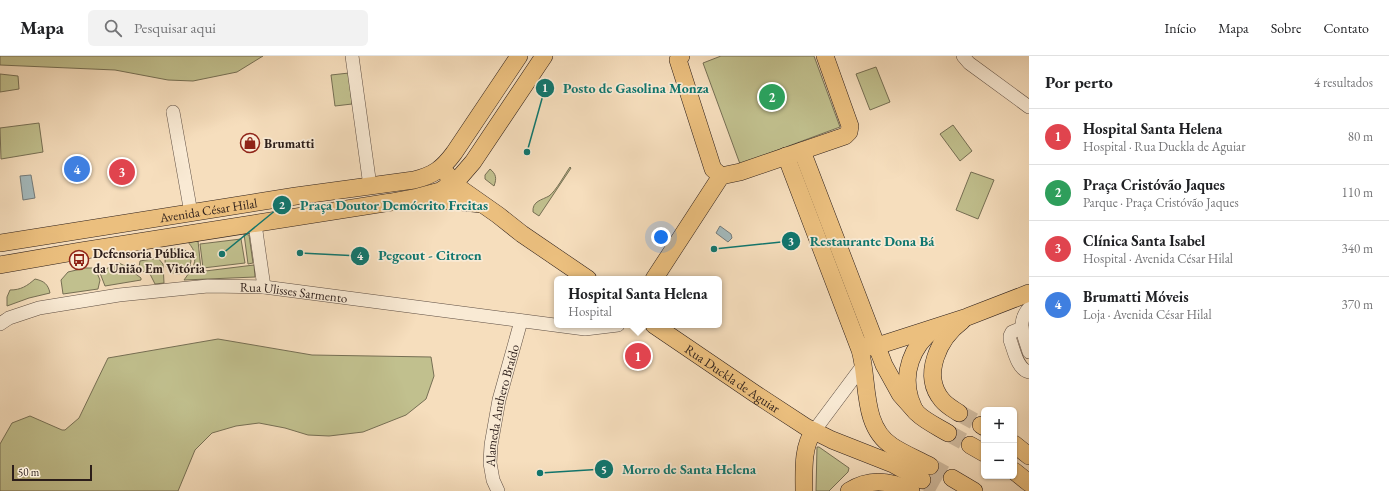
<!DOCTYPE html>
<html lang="pt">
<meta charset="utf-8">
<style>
:root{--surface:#fff;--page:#f2f2f2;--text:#202124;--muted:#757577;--line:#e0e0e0;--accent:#8f2418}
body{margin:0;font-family:"EB Garamond",serif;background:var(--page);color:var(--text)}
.controls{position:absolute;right:12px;bottom:12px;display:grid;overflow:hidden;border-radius:6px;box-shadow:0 1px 3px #0004}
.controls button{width:36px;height:36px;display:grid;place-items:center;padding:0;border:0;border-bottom:1px solid var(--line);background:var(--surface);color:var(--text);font:20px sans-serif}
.scale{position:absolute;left:12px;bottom:10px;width:80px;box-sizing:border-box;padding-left:4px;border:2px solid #2c1e1a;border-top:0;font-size:11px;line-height:14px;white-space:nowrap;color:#2c1e1a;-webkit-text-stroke:3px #f9ead4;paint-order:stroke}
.you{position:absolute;left:661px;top:181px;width:14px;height:14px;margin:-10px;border:3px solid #fff;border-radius:50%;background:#1a73e8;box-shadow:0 0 0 6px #1a73e833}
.badge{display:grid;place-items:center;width:26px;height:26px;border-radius:50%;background:var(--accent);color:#fff;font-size:13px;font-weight:700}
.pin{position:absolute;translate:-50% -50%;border:2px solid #fff;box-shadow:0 1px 4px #0006}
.popup{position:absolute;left:554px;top:220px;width:168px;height:52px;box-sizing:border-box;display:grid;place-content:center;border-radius:6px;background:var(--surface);filter:drop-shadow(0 1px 3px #0005);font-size:13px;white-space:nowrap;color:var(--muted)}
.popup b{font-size:15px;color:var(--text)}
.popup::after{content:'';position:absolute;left:50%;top:100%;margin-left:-8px;border:8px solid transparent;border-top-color:var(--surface)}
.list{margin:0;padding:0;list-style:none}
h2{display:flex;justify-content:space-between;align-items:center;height:52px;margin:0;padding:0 16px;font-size:17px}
h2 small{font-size:13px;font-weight:400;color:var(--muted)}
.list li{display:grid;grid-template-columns:26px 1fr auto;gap:12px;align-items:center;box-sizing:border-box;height:56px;padding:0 16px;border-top:1px solid var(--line)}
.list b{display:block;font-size:15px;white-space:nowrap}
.list p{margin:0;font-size:13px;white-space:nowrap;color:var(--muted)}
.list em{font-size:13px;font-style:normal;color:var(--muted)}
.icon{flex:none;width:22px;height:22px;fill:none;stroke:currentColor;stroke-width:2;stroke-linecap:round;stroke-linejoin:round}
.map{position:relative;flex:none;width:1029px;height:435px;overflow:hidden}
header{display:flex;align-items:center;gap:24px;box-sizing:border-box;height:56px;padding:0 20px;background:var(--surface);border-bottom:1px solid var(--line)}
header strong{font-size:19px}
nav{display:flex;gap:22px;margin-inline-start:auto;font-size:14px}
.search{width:280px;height:36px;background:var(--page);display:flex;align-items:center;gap:10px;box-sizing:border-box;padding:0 14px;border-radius:6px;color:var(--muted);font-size:15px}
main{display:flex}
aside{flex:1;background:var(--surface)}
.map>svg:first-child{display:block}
.green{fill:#c1c08e;stroke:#766f54}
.water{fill:#a3b9bc;stroke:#737b7b}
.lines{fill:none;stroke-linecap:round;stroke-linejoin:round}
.major-tunnel{stroke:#ceb89c;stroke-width:17;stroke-dasharray:17 8;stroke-linecap:butt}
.minor-casing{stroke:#5e4e43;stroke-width:14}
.major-casing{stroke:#2c1e1a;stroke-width:18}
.minor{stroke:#f9ead4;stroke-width:13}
.major{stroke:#ebbf7e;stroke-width:17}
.labels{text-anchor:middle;stroke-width:3.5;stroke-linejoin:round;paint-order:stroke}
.poi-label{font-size:13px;font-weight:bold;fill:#2c1e1a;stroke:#f9ead4;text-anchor:start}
.street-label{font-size:13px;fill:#2c1e1a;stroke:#f9ead4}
.leader{fill:none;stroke:#0f766e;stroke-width:1.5}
.callout-dot{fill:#0f766e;stroke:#f9ead4;stroke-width:1.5}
.mark-label{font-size:12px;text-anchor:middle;font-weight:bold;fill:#fff}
.callout-label{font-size:14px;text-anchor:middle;font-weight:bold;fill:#0f766e;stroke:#f9ead4;stroke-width:3.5;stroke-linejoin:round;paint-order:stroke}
</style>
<header>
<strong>Mapa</strong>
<div class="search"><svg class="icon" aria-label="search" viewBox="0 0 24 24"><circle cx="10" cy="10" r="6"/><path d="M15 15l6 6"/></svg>Pesquisar aqui</div>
<nav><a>Início</a><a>Mapa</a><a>Sobre</a><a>Contato</a></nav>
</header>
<main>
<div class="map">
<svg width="1029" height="435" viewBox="0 0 1029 435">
<rect width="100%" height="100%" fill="#f6debd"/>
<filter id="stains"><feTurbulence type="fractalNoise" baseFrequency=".005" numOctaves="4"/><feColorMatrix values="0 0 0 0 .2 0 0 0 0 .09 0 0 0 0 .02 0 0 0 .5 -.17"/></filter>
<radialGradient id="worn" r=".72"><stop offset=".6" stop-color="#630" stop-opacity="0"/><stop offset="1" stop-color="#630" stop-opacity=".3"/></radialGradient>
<g class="green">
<polygon points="0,0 263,0 237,16 193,25 168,24 115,14 0,9"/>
<polygon points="721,0 814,0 840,71 740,108 703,7"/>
<polygon points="876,11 890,46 870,54 856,18"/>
<polygon points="349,17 352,48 335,50 331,19"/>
<polygon points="0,18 18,20 19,33 0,36"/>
<polygon points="39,67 43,96 1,103 0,72"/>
<polygon points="953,69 972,95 960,105 940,78"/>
<path d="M570,111L571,112L539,160L533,156C532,145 542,144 549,140C556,135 565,118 570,111Z"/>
<path d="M490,113C496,118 497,122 494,130L485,123V119Z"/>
<polygon points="971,116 994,124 978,163 956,154"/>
<polygon points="244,178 249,179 253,207 248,208"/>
<polygon points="241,183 245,207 203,212 200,188"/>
<path d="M198,185L201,213L192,214C197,201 196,196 188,186Z"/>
<circle cx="178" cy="205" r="13"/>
<polygon points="158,202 163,208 164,227 155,228 150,218 142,215 139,211 140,205"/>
<polygon points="119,207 125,210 141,222 141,224 105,230 100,217 101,215"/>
<polygon points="254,209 255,221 184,224 189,217"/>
<polygon points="85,212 95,212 100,224 98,233 63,238 61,224 68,216"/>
<path d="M35,223C44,225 48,228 50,237L29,242L7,250V241L10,234C21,234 27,230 35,223Z"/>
<polygon points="218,283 312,299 431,301 434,320 426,343 406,359 363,376 329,380 308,379 285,372 259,367 236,370 212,377 195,394 178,435 0,435 0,388 12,367 30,360 62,374 65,374 79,362 108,302"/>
<polygon points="817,391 819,391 849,412 848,416 829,435 816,435"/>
</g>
<g class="water">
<polygon points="31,119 35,142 23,144 20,120"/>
<polygon points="720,170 731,178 732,182 728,186 716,177"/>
</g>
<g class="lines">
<g class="major-tunnel">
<polyline points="959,357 981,369"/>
<polyline points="948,377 970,389"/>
<polyline points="930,410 952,422"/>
<polyline points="922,424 942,435"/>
</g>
<g class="minor-casing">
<g id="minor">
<polyline points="352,0 370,130"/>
<polyline points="963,0 969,7 1029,51"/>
<polyline points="173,56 191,157"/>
<polyline points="255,168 264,231"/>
<path d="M1029,252C1016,267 1024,279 1029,296"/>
<path id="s1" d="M0,268L9,262L39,252L119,239L208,230L264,231L585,273L618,269"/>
<path d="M1022,272L1012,276L1010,280V284C1014,294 1017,313 1029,316"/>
<polyline points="814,375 864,308"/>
<path id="s2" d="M498,435L493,424L490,407L491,389L499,344L521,265"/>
</g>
</g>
<g class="major-casing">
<g id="major">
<polyline points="681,0 678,4 713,113 721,120"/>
<polyline points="802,95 884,309 900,338 916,356"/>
<path d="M786,100L860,294C869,324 861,370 892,390C904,398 917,403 930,410"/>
<polyline points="448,119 449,124 461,133 498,159 522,178 588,223"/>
<polyline points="721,120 740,116 845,80 849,76 850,70 825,0"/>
<polyline points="424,145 453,145 481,148"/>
<path id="s3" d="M0,187L296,140L414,124C434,119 442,113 454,97L519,0"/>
<polyline points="0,209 80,195 391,146 418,141 440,135 453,127 460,121 473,106 544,0"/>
<polyline points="654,223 721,120"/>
<path id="s4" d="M654,269L754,337L806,371L832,384L893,408L922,424"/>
<path d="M933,274C912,290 902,317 910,343C912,347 913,353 917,357C925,365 938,371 948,377"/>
<polyline points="865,290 872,291 877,290 967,261 1029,237"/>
<path d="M959,357C953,353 947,350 942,344C921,319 939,282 962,265"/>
<polyline points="981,369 984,371"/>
<polyline points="1014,388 1029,400"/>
<polyline points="970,389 984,397"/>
<polyline points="1014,415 1029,427"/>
<polyline points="952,422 974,435"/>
<path d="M804,435C804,417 802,390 814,375"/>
<path d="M849,435C869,422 890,424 911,435"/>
</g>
</g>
<use href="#minor" class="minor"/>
<use href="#major" class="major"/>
</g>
<defs>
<g id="shop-ring" transform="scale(1)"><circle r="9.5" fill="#f9ead4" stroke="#8f2418" stroke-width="1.5"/><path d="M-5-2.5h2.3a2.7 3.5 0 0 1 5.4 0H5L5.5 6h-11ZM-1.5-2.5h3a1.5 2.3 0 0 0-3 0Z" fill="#8f2418"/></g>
<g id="bus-ring" transform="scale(1)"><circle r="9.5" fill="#f9ead4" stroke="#8f2418" stroke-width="1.5"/><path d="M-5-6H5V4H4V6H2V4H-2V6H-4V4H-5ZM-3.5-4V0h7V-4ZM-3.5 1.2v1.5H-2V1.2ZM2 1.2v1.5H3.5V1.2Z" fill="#8f2418"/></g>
</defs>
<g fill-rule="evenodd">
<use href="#shop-ring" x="250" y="87"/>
<use href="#bus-ring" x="79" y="204"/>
</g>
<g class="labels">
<g class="poi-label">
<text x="264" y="92">Brumatti</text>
<text x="93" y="202">Defensoria Pública<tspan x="93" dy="15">da União Em Vitória</tspan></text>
</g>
<g class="street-label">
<text dy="5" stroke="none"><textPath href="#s3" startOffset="211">Avenida César Hilal</textPath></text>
<text dy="5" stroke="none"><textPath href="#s1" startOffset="299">Rua Ulisses Sarmento</textPath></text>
<text dy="5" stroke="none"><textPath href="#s4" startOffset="95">Rua Duckla de Aguiar</textPath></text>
<text dy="5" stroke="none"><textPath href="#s2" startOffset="88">Alameda Anthero Braído</textPath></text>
</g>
</g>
<path class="leader" d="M527 96L545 32M222 198L282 149M714 193L791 185M300 197L360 200M540 417L604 413"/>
<g class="callout-dot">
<circle cx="527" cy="96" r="4"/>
<circle cx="222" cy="198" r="4"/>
<circle cx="714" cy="193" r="4"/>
<circle cx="300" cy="197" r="4"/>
<circle cx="540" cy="417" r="4"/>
<circle cx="545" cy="32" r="10"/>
<circle cx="282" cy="149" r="10"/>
<circle cx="791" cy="185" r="10"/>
<circle cx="360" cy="200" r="10"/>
<circle cx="604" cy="413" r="10"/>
</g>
<g class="mark-label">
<text x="545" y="36">1</text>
<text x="282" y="153">2</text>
<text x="791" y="189">3</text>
<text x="360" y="204">4</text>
<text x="604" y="418">5</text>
</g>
<g class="callout-label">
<text x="636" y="37">Posto de Gasolina Monza</text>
<text x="394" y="154">Praça Doutor Demócrito Freitas</text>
<text x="872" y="190">Restaurante Dona Bá</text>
<text x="430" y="204">Pegeout - Citroen</text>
<text x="689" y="418">Morro de Santa Helena</text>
</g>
<rect width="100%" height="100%" filter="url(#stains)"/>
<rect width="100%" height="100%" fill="url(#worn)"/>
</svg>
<div class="controls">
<button>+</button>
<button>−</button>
</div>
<div class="scale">50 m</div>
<div class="you"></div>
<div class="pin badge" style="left:638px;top:300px;background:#e0444e">1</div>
<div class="popup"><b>Hospital Santa Helena</b>Hospital</div>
<div class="pin badge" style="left:772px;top:41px;background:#2e9e5b">2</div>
<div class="pin badge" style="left:122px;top:116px;background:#e0444e">3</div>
<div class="pin badge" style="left:77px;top:113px;background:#3f7fe0">4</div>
</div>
<aside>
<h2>Por perto<small>4 resultados</small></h2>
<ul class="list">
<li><span class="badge" style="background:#e0444e">1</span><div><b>Hospital Santa Helena</b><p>Hospital · Rua Duckla de Aguiar</p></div><em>80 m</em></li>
<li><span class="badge" style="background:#2e9e5b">2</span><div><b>Praça Cristóvão Jaques</b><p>Parque · Praça Cristóvão Jaques</p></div><em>110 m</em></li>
<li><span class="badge" style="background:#e0444e">3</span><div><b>Clínica Santa Isabel</b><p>Hospital · Avenida César Hilal</p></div><em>340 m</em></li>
<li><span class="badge" style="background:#3f7fe0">4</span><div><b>Brumatti Móveis</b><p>Loja · Avenida César Hilal</p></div><em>370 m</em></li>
</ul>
</aside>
</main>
